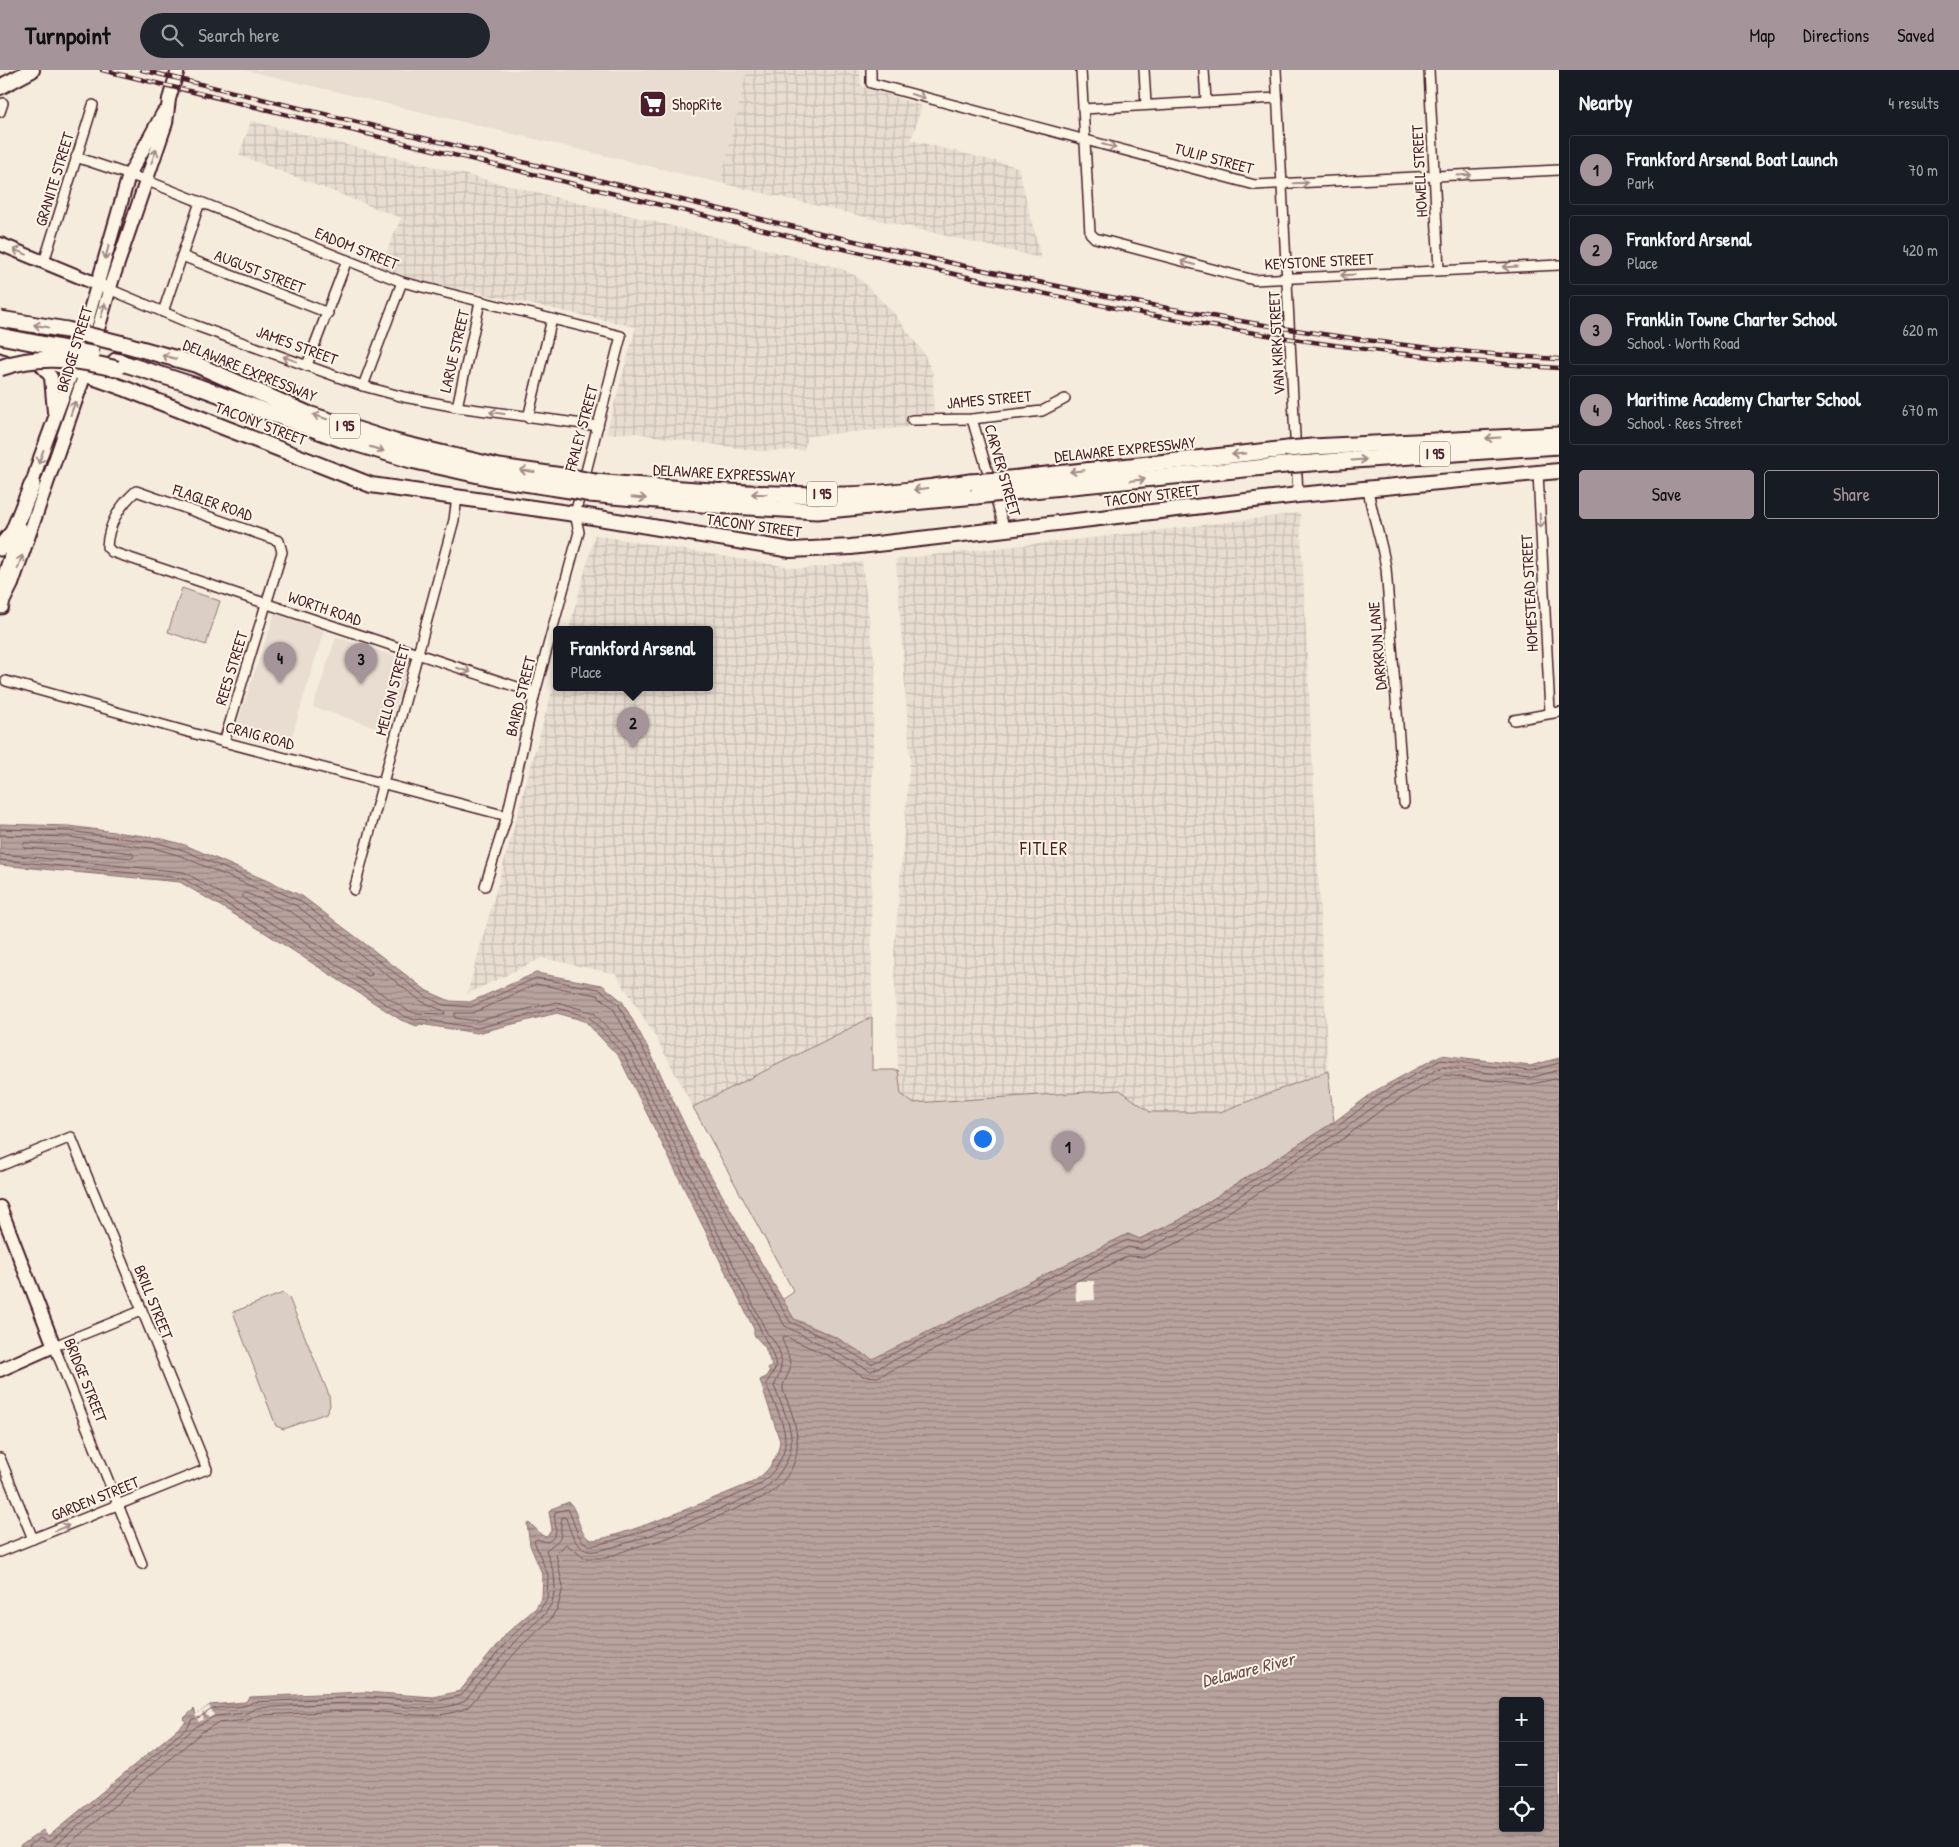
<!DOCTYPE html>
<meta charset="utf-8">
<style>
:root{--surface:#171b24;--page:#20242c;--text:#f1f3f6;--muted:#9ea1a6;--line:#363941;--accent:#a6949b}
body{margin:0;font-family:"Patrick Hand",sans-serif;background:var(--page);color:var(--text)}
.controls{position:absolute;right:15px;bottom:15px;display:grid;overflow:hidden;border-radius:5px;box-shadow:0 1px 4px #0004}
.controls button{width:45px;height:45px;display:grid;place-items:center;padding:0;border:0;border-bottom:1px solid var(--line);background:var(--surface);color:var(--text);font:25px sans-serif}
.you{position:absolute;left:982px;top:1068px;width:18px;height:18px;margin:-12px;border:4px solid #fff;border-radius:50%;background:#1a73e8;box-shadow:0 0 0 8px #1a73e833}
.badge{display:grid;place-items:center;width:32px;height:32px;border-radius:50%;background:var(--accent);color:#111;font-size:16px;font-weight:700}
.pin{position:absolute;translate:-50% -41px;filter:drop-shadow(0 1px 2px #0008)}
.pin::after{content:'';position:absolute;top:26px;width:18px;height:15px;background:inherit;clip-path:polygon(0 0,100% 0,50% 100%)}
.popup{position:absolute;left:553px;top:556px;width:160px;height:65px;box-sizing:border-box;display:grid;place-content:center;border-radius:5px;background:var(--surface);filter:drop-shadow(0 1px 4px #0005);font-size:16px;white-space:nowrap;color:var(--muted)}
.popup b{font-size:19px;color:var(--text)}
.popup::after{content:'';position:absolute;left:50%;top:100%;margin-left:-10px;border:10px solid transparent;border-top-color:var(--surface)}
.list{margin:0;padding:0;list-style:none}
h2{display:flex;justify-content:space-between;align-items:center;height:65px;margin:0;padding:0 20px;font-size:21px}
h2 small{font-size:16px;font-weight:400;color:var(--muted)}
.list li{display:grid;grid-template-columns:32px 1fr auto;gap:15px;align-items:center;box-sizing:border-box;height:70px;margin:0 10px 10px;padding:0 10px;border:1px solid var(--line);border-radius:5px}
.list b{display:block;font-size:19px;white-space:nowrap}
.list p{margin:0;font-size:16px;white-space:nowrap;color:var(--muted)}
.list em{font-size:16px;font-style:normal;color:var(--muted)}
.actions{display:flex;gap:10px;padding:15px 20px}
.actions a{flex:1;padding:11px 0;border:1px solid var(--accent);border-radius:5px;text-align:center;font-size:18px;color:var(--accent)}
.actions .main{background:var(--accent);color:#111}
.icon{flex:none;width:28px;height:28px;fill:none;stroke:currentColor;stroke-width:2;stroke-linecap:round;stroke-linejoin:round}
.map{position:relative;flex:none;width:1559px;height:1777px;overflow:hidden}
header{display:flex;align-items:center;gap:30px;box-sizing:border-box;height:70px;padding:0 25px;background:var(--accent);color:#111}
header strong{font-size:24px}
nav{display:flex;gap:28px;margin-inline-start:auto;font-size:18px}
.search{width:350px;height:45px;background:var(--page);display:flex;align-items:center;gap:12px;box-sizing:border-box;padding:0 18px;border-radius:28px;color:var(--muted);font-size:19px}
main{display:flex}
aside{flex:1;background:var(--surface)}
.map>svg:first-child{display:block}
.built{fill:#e8ddd0}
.industrial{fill:url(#industrial-grid)}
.green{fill:#dbcec4;stroke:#927678}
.water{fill:url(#water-rules);stroke:#8c6e70;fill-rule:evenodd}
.pier{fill:#f5ecde}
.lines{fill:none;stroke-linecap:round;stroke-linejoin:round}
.shore{stroke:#765459;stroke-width:1}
.street-casing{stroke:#4a1f2b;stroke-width:12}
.secondary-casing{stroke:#4a1f2b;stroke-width:16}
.primary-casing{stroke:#4a1f2b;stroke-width:18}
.highway-casing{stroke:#4a1f2b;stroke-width:19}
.street{stroke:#fcf5e5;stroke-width:9}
.secondary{stroke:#fcf5e5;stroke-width:12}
.primary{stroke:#fcf5e5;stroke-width:14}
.highway{stroke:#fcf5e5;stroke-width:15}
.rail-casing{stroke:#4a1f2b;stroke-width:4.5}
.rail{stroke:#fcf5e5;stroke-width:2.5;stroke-dasharray:8;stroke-linecap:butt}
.highway-bridge-casing{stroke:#4a1f2b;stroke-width:19;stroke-linecap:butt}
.highway-bridge{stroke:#fcf5e5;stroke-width:15}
.oneway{stroke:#a38a88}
.labels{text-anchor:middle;stroke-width:4;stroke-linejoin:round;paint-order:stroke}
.shield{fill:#fcf5e5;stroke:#7f5f63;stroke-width:1}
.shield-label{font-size:15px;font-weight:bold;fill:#4a1f2b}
.poi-label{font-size:16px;fill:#4a1f2b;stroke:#fcf5e5;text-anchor:start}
.street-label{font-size:16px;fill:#4a1f2b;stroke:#fcf5e5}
.neighbourhood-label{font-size:18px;letter-spacing:1px;fill:#4a1f2b;stroke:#fcf5e5}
.water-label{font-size:18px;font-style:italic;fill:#704d53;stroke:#fcf5e5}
</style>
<header>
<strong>Turnpoint</strong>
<div class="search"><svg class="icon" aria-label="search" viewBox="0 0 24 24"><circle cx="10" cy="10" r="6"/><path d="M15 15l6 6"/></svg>Search here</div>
<nav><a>Map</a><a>Directions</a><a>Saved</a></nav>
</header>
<main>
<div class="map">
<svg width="1559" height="1777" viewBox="0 0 1559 1777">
<defs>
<pattern id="industrial-grid" width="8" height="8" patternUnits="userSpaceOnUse" patternTransform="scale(1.25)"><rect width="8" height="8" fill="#e8ddd0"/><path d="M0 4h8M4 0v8" fill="none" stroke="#c8bdb3"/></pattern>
<pattern id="water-rules" width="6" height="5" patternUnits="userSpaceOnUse" patternTransform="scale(1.25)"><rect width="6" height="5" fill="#b8a39e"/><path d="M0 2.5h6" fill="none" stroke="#988481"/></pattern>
</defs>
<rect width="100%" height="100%" fill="#f5ecde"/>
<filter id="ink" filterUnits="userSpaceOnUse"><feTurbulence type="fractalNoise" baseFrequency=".02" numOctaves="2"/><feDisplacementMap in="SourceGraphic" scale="10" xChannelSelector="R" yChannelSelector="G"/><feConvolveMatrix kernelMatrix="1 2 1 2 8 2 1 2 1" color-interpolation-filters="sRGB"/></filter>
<g filter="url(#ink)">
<g class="built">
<polygon points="245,0 747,0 720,113"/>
<polygon points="275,543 324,560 288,679 233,666"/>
<polygon points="336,567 410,591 387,661 313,637"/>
</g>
<g class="industrial">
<polygon points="747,0 860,0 861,16 922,36 911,70 1018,97 1041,188 720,113"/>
<polygon points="251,51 840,198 858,207 893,242 923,282 933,303 934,355 807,366 804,380 758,381 633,363 606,364 636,257 414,209 380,197 401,148 239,85"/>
<polygon points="1300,443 1328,1001 1220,1042 1149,1042 1119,1020 913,1033 901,1024 898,1000 894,884 910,687 896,489 1154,461"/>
<polygon points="595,465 801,499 862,492 875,595 871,749 872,947 693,1037 654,964 616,904 542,888 467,924 557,603 557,617 709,617 709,559 569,559"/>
</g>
<g class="green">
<polygon points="182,518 220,531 206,575 168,562"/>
<polygon points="872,947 872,1000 898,1000 901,1024 913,1033 1120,1020 1150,1042 1220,1042 1328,1001 1334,1052 1178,1151 1139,1169 1128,1164 872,1290 837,1268 794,1249 782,1230 794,1222 693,1037"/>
<polygon points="283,1223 289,1228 329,1325 330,1336 326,1343 284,1359 276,1356 233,1242"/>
</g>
<path class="water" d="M0,754L69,756L159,768L185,775L302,826L427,921L450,931L470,932L536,903L602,915L622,931L649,980L700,1087L794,1249L837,1268L872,1289L1128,1164L1140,1169L1178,1151L1334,1052L1375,1021L1441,985L1530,996L1559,988V1777H19L43,1760L48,1767L186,1652L183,1649L194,1639L196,1645L210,1635L245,1632L250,1627L364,1622L434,1627L460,1621L508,1562L536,1538L542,1527L543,1506L530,1475L527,1453C536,1455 538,1466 547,1467L552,1459L549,1442L551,1439L569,1432C579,1442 577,1461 589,1469C600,1477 731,1421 751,1413C767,1404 778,1389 780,1371L760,1310L768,1306L767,1304L770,1302L768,1299L772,1296L765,1277L754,1265V1259L619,987L585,951L557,943L477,963L420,954L417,956L401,950L264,862L180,812L0,795ZM1503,1631H1540V1758H1503Z"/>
<g class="pier">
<polygon points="1075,1211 1094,1211 1095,1230 1076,1231"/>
<polygon points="209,1636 214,1645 209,1648 204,1642 202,1644 204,1649 199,1652 195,1645"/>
</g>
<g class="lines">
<g class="shore">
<polyline points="0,759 69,761 158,773 183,780 300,831 425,926 443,935 471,937 536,908 599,919 618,934 645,983 696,1090 790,1252 835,1273 871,1294 1127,1170 1141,1174 1181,1156 1337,1057 1378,1025 1441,990 1530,1001 1559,993"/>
<polyline points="0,765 69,767 157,779 181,786 297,836 421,931 444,941 445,944 415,943 407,940 270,852 184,802 0,784"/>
<polygon points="25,773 68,775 132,783 134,786 132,788 25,778 23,776"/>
<path d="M0,790L182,808L266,857L404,946L415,950L421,949L477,958L557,938L589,947L624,985L759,1256C764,1270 774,1281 776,1297L766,1314C774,1334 791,1362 783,1384C779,1395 770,1407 760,1414C743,1425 600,1480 588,1475C576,1469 574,1450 568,1439L555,1442C553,1453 562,1465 547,1472L537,1469L534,1471L548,1505L547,1529L539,1541L512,1566L462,1625L435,1632L364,1627L253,1632C242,1640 227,1635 213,1639C205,1642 201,1649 192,1649L188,1657L51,1771L47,1772L40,1768L28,1777"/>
<polygon points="246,823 293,843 371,902 372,905 368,906 243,828 243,824"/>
<path d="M53,1777L197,1656L215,1646L247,1643L256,1638C291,1636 327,1633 363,1633C396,1633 434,1646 465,1631L516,1570L544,1545L552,1533L555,1518L554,1504L546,1480C568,1464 558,1469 562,1447L566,1448C570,1460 574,1477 588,1481C604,1486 745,1431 764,1419C775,1411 784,1398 789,1386C797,1364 782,1337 774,1316C785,1296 784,1280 767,1263L629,982L594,943L557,932L477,951L455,948V943H473L536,914L597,925L613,938L639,985L690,1092L785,1256L871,1301L1128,1177L1143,1180L1184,1161L1340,1062L1381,1031L1442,997L1530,1008L1559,1000"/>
<path d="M65,1777L202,1662L217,1653L248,1650L259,1645C293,1644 328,1641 362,1641C397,1641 435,1653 468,1637L522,1575L550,1550L558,1537L563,1517L556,1484L566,1474L584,1488H606L632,1478L665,1469L768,1425C799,1402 803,1376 791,1341C789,1334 785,1327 783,1319C782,1313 789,1305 790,1298C791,1289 785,1277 782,1269L784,1266L829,1286L863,1306L878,1307L1128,1186L1145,1187L1188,1168L1344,1068L1385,1037L1444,1005L1528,1015L1559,1008"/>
</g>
<g class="street-casing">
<g id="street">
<polyline points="871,0 871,13 1255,115 1559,100"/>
<polyline points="1081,0 1090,163 1095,168 1254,210 1559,195"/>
<polyline points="1144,0 1146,34"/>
<polyline points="1204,0 1206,31"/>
<polyline points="1276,0 1298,425"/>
<polyline points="1429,0 1439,200"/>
<polyline points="1083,39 1277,28"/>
<polyline points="0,42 3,33"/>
<polyline points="76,87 145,110 402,212 621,266 575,444 579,462 535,623 507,746 485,816"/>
<polyline points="182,186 328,243"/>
<polyline points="44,192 93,35"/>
<polyline points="109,219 194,255 363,316 404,327 457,337 598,356"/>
<polyline points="163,242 200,132"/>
<polyline points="307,295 347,190"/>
<polyline points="363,316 402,212"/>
<polyline points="457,337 480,232"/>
<polyline points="528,348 552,249"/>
<polyline points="972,349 1005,460"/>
<polyline points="912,350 972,349 1042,341 1065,329"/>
<polyline points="1538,403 1550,642"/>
<path d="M1368,419C1372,446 1382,471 1386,498L1404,733"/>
<polyline points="6,611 224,672 507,746"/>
<polyline points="1514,650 1559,642"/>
<path d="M224,672C244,608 263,545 282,482L279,471L136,421C120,435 108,455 107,477L112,482C253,529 394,577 535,623"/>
<polyline points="354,820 454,450 457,427"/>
<polyline points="0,1096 71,1067 207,1399 0,1482"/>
<polyline points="141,1241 54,1276 142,1494"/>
<polyline points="0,1388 33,1469"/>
</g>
</g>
<g class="secondary-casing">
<g id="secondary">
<polyline points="0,174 104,217"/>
<polyline points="34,286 51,307 54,342"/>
<polyline points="29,424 40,388 73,299 129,105 163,43"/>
<polyline points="0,518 20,457"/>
<polyline points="1,536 12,514 85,304 112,211 166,53 169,29 178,0"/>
<polyline points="0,1137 54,1276 0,1300"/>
</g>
</g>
<g class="primary-casing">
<g id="primary">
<polyline points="0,17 32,0"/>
<polyline points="0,274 126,319 371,415 575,444 791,480 851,477 1298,425 1559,401"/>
</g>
</g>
<g class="highway-casing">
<g id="highway">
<polyline points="123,274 195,294 308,344 395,372 499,397 576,408"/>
<polyline points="116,291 199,317 341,369 411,390 492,408 570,420"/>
<polyline points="1312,377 1559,365"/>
<polyline points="1311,393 1559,376"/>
<polyline points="1000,410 1288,379"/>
<path d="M595,412C678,419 762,426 845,425C887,424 928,418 970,412"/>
<polyline points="1003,423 1285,395"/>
<polyline points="590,424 713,435 817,441 976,426"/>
<polyline points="0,478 13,462 32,415"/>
<polyline points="0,535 1,536"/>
</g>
</g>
<use href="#street" class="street"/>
<use href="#secondary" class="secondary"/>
<use href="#primary" class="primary"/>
<use href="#highway" class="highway"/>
<g class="rail-casing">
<g id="rail">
<path d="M102,0C332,54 562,112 793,167C1047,227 1297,282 1559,298"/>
<path d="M142,0C357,52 571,104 786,155C1041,215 1297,273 1559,289"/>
</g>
</g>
<use href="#rail" class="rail"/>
<g class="highway-bridge-casing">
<g id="highway-bridge">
<polyline points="0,249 67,260 123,274"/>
<polyline points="0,266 92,284"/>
<path d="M0,298C40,284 77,289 117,299"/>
<polyline points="1288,379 1312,377"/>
<polyline points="1285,395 1311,393"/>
<polyline points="576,408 595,412"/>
<polyline points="970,412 1000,410"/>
<polyline points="570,420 590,424"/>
<polyline points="976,426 1003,423"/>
</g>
</g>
<use href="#highway-bridge" class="highway-bridge"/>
</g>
<defs><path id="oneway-shaft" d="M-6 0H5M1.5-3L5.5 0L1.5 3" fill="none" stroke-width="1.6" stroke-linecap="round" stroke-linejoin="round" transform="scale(1.25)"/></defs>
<g class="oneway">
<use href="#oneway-shaft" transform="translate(918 26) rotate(15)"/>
<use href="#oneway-shaft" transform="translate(1109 76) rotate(15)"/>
<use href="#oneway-shaft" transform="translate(154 86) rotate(-69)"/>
<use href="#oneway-shaft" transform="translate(1464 105) rotate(-3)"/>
<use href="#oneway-shaft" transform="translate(1301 113) rotate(-2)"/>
<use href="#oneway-shaft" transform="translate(20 182) rotate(-159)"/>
<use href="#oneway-shaft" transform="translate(107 182) rotate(106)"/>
<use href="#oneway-shaft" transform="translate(1188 193) rotate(-165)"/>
<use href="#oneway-shaft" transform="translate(1510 197) rotate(177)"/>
<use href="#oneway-shaft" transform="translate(1348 205) rotate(177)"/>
<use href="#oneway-shaft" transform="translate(103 240) rotate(-74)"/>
<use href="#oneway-shaft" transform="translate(41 256) rotate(-170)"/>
<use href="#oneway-shaft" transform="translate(169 287) rotate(-165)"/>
<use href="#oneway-shaft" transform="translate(290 289) rotate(-160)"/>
<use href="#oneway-shaft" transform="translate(73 338) rotate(-71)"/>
<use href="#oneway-shaft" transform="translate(497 343) rotate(-172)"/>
<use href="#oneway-shaft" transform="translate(320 347) rotate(-162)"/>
<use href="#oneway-shaft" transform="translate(1493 368) rotate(177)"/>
<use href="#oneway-shaft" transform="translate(377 379) rotate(17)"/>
<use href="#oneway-shaft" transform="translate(1239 384) rotate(174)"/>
<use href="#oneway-shaft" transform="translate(41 387) rotate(109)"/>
<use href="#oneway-shaft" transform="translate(1359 390) rotate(-4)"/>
<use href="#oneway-shaft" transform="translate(527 401) rotate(-172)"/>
<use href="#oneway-shaft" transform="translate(1077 401) rotate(174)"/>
<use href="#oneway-shaft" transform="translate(1138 410) rotate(-6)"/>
<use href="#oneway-shaft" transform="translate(921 419) rotate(173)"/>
<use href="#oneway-shaft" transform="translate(759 424) rotate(-178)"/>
<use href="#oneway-shaft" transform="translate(639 428) rotate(5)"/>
<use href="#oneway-shaft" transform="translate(1540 451) rotate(87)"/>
<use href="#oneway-shaft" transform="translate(20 492) rotate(-71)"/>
<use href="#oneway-shaft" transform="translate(464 600) rotate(18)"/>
<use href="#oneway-shaft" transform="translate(62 1458) rotate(-21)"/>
</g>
</g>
<defs>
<g id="supermarket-square" transform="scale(1.4375)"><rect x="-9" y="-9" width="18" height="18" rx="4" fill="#4a1f2b" stroke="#fcf5e5"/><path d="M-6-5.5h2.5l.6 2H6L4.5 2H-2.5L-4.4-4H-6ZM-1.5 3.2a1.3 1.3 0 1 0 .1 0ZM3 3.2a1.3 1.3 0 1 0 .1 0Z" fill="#fff"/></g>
</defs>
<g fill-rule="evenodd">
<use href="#supermarket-square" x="653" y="34"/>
</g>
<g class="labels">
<g class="shield">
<rect x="330" y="343.5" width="30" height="25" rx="4"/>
<rect x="1420" y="371.5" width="30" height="25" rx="4"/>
<rect x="807" y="411.5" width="30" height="25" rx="4"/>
</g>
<g class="shield-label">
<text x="345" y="361">I 95</text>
<text x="1435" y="389">I 95</text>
<text x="822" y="429">I 95</text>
</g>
<g class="poi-label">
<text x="672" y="40">ShopRite</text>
</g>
<g class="street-label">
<text transform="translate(1214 88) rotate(15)" y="6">TULIP STREET</text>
<text transform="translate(1419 101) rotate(-93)" y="6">HOWELL STREET</text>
<text transform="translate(54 109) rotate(-73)" y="6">GRANITE STREET</text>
<text transform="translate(357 178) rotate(22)" y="6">EADOM STREET</text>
<text transform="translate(1319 191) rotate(-3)" y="6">KEYSTONE STREET</text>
<text transform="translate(260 201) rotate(21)" y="6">AUGUST STREET</text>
<text transform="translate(1276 273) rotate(-93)" y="6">VAN KIRK STREET</text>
<text transform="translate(297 275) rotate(20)" y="6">JAMES STREET</text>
<text transform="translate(74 279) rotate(-73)" y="6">BRIDGE STREET</text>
<text transform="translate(454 281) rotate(-77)" y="6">LARUE STREET</text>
<text transform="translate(250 300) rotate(22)" y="6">DELAWARE EXPRESSWAY</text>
<text transform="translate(989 329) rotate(-5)" y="6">JAMES STREET</text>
<text transform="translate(261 353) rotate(21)" y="6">TACONY STREET</text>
<text transform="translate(581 358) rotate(-75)" y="6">FRALEY STREET</text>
<text transform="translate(1125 379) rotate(-6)" y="6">DELAWARE EXPRESSWAY</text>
<text transform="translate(1003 400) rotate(74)" y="6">CARVER STREET</text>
<text transform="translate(724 403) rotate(3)" y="6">DELAWARE EXPRESSWAY</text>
<text transform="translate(1152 425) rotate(-7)" y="6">TACONY STREET</text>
<text transform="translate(213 432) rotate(19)" y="6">FLAGLER ROAD</text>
<text transform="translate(754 455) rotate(8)" y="6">TACONY STREET</text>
<text transform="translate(1529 523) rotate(-93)" y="6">HOMESTEAD STREET</text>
<text transform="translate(325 538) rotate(19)" y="6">WORTH ROAD</text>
<text transform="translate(1377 576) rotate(-95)" y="6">DARKRUN LANE</text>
<text transform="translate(231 598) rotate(-73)" y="6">REES STREET</text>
<text transform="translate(392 620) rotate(-75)" y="6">MELLON STREET</text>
<text transform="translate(520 626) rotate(-76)" y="6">BAIRD STREET</text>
<text transform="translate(260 665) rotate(15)" y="6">CRAIG ROAD</text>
<text transform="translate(154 1232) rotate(68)" y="6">BRILL STREET</text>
<text transform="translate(86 1310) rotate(68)" y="6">BRIDGE STREET</text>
<text transform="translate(95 1428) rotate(-22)" y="6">GARDEN STREET</text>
</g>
<g class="neighbourhood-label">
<text x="1044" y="785">FITLER</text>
</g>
<g class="water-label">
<text transform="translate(1248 1600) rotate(-14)" y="6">Delaware River</text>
</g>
</g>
</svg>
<div class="controls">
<button>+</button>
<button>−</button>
<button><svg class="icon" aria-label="locate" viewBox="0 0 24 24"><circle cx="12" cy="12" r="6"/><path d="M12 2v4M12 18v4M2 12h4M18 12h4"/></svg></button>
</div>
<div class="you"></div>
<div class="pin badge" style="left:1068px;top:1102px">1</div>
<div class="pin badge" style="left:633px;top:678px">2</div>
<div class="popup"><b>Frankford Arsenal</b>Place</div>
<div class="pin badge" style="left:361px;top:614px">3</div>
<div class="pin badge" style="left:280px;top:613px">4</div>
</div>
<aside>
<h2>Nearby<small>4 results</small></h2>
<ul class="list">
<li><span class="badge">1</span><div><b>Frankford Arsenal Boat Launch</b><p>Park</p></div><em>70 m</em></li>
<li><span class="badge">2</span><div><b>Frankford Arsenal</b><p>Place</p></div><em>420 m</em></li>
<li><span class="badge">3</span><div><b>Franklin Towne Charter School</b><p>School · Worth Road</p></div><em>620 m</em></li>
<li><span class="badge">4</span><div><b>Maritime Academy Charter School</b><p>School · Rees Street</p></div><em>670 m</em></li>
</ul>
<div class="actions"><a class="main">Save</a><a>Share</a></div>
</aside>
</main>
